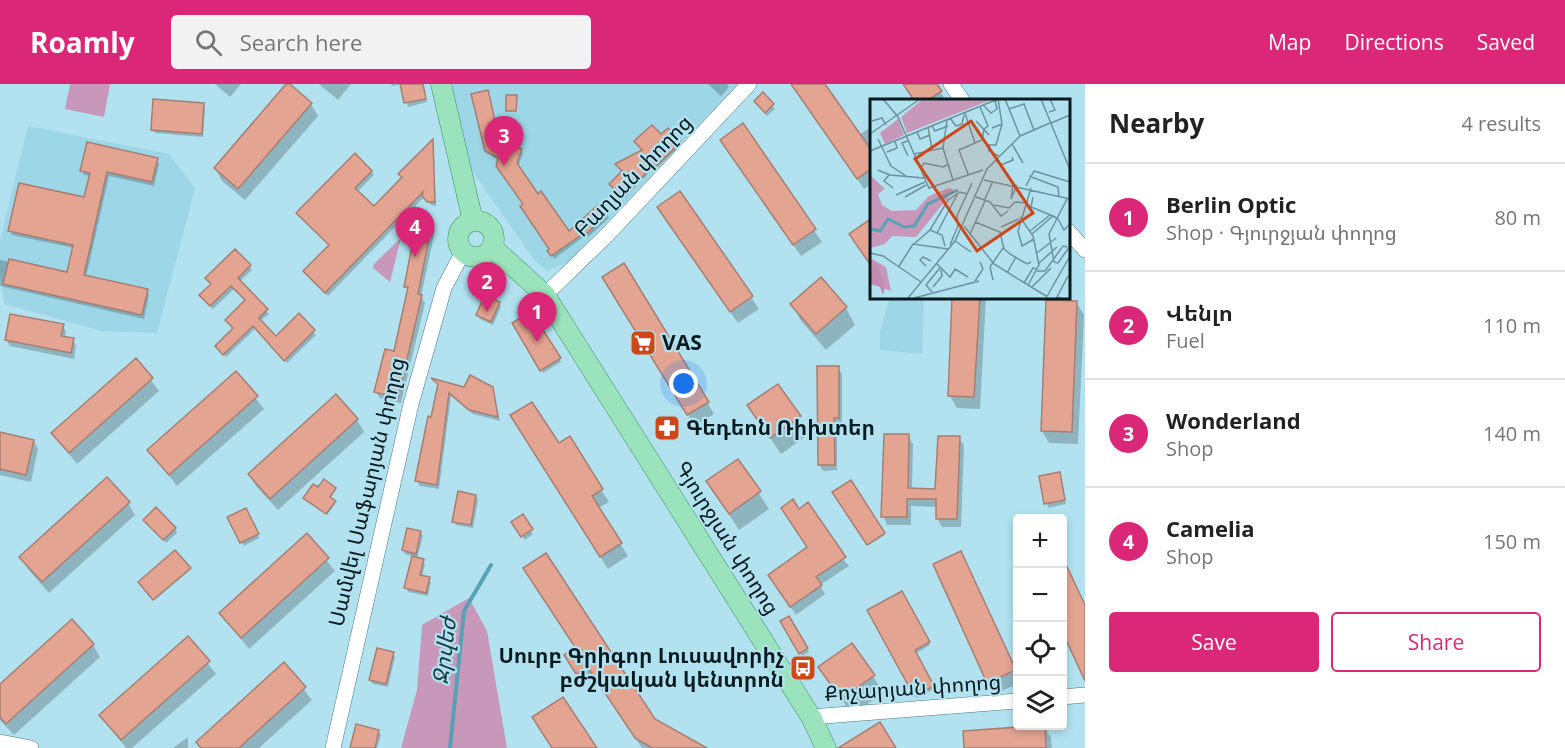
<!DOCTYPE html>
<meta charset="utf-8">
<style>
:root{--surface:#fff;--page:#f2f2f2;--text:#222;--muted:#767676;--line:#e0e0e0;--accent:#db2777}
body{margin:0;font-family:"Open Sans","Noto Sans Armenian",sans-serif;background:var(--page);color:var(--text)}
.controls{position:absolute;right:18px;bottom:18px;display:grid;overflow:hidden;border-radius:6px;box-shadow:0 3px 9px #0003}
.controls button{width:54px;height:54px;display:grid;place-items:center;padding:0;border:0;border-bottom:2px solid var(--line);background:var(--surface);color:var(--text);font:30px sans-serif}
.you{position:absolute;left:684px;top:300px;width:21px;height:21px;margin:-15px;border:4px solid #fff;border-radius:50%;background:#1a73e8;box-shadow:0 0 0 9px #1a73e833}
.badge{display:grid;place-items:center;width:39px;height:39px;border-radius:50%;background:var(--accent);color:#fff;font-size:20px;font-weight:700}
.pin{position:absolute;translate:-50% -50px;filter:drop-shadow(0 2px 3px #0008)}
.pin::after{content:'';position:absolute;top:32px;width:21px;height:18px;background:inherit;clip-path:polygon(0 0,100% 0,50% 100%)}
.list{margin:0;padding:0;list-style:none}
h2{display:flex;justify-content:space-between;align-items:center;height:78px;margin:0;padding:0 24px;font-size:26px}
h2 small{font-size:20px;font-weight:400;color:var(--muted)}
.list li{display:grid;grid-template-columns:39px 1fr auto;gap:18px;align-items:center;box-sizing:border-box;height:108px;padding:0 24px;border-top:2px solid var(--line)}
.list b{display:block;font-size:22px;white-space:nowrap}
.list p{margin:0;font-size:20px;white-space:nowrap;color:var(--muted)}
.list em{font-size:20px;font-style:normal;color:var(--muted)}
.actions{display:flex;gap:12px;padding:18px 24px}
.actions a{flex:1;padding:14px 0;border:2px solid var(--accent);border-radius:6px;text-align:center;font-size:21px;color:var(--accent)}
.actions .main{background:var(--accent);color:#fff}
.icon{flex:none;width:33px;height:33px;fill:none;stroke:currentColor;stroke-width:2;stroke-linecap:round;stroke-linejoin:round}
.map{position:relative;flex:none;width:1085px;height:664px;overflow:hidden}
header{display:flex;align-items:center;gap:36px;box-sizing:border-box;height:84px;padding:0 30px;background:var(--accent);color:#fff}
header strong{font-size:28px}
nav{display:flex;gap:33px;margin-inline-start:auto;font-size:21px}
.search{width:420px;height:54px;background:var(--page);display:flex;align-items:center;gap:15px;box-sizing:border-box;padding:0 21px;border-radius:6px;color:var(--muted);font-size:22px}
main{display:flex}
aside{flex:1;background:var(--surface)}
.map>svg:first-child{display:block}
.built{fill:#9dd6e7}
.green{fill:#c798b9}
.shadow{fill:#0003}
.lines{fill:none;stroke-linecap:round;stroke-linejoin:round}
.stream{stroke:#57a2b6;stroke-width:4}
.building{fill:#e4a492;stroke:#a77e72;stroke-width:1.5}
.minor-casing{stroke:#4b7885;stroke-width:16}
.major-casing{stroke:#3c9169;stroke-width:21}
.minor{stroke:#fff;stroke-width:15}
.major{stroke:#9be3bd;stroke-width:20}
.labels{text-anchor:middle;stroke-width:4.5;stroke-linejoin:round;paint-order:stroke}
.street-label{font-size:21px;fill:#071a1f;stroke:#b2e2f0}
.poi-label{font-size:21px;font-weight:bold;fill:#071a1f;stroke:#b2e2f0;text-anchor:start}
.water-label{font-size:22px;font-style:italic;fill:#163a43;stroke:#b2e2f0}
.inset-river{fill:none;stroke:#57a2b6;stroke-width:3}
.inset-road{fill:none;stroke:#6e929c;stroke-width:1.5}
.view{fill:#ce4718;fill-opacity:0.15;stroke:#ce4718;stroke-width:3}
.inset-edge{fill:none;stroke:#071a1f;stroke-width:3}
</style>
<header>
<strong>Roamly</strong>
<div class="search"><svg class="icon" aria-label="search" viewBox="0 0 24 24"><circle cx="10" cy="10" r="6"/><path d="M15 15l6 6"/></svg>Search here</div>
<nav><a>Map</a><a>Directions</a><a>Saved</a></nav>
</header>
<main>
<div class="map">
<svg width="1085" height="664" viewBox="0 0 1085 664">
<rect width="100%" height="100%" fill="#b2e2f0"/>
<g class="built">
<polygon points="448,0 737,0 570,177 547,187 535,177 465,77"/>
<polygon points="28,42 169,70 195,104 157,249 102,247 4,220 0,191 0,156"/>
<polygon points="890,213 924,213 922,270 880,266 880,247"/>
</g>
<g class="green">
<polygon points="70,0 110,0 104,33 65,25"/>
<polygon points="401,154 390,198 373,184 374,180"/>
<polygon points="469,514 487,547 507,664 401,664 417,606 422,541"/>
</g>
<g class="shadow">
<polygon points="215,0 241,0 230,13"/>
<polygon points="319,0 351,0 338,16"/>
<polygon points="391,0 423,0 427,18 408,23 402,0 392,2"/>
<polygon points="708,0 727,0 729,3 721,12"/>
<polygon points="793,0 823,0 859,51 872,42 872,99 864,105"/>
<polygon points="903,0 935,0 946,16 914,16"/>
<polygon points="763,10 775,25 767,32 758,21"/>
<polygon points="203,20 205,24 203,53 155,49 152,46"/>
<polygon points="311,20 318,32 245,116 222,97 215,84"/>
<polygon points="743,42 822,158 801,172 729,68"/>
<polygon points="432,57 436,122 431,121 424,113 328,212 305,187 330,162 301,133 371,87 374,91 357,108 374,124 402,94 400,90"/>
<polygon points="680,59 681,61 658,83 656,81 624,115 612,103 643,67"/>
<polygon points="521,66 523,69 518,83 537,112 568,149 599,122 609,134 588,153 586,151 554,175 499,76 486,67 504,74"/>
<polygon points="157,76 159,80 154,102 109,92 86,193 147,207 149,211 144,235 0,202 0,176 68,190 74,164 12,151 10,147 85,115 90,92 84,91 82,87"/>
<polygon points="680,109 759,225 738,239 666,135"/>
<polygon points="431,140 435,146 421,213 425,219 401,319 380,314 376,308 395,269 409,208 405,202"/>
<polygon points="249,182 252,186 239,198 269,230 260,237 276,254 299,231 316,251 287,279 255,245 226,273 219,266 234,245 227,236 246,217 234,205 213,225 203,215"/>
<polygon points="821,195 846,224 855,241 826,266 801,237 792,220"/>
<polygon points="611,205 707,318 714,330 695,342"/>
<polygon points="954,213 986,213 980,325 957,324 950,312"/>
<polygon points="499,219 501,223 493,241 480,235 477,231"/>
<polygon points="1077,219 1084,231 1078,360 1049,359 1042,347"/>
<polygon points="531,229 561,278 543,289 514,240"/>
<polygon points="63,242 66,248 65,254 73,256 76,262 74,275 10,262 6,256"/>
<polygon points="136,276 159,307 77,380 53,350"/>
<polygon points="838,284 842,290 842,340 837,340 837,386 823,387 819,381"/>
<polygon points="236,289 264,325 177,402 149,366"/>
<polygon points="434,297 464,304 492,304 500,337 473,330 451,312 439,405 420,402 417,397 440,302"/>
<polygon points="778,302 809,350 781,370 749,322"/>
<polygon points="357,336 364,348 278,426 256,402 249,390"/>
<polygon points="670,336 678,349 668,356 660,343"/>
<polygon points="519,344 558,361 569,354 609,418 598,424 628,472 608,485"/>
<polygon points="0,349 34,357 38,365 31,398 0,391"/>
<polygon points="908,352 913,360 912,406 937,407 959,354 964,362 961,443 942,443 937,434 938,423 911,422 911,441 887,441 883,432"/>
<polygon points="738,377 769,425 739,446 708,398"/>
<polygon points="1060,390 1066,420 1048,424 1041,393"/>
<polygon points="850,398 885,451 869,461 834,409"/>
<polygon points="318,405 336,406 330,415 335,420 327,431 306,415"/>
<polygon points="476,412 478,416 473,444 456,441 454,438"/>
<polygon points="128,419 135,431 49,509 28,485 21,473"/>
<polygon points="245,426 259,454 244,462 229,433"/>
<polygon points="799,427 849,482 820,501 825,510 796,531 774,499 809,464"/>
<polygon points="522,433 533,450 525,456 513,439"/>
<polygon points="147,440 175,445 177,449 166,459"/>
<polygon points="420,448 423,452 417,475 425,480 422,493 431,498 428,512 408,508 406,504 413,472 405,470 403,466"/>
<polygon points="307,452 335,487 249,565 221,530"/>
<polygon points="175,468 190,486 155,516 140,498"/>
<polygon points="961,468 1017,590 1017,600 995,610 989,598"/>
<polygon points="902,509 930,561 915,570 934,605 917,614 869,527"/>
<polygon points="788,534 809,568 802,572 782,538"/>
<polygon points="188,554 216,590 132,664 126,664 100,631"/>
<polygon points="93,561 100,573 14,651 0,636 0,602"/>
<polygon points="576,564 654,636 704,664 642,664 595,593 584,601 572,583"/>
<polygon points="393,570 395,573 388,603 373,600 370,596"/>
<polygon points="284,580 312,616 259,664 201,664 198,658"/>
<polygon points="820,583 873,592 883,609 852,631"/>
<polygon points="1044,642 1051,654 1052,664 965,664"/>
<polygon points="378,647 381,651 377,664 352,664"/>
<polygon points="188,653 188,664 173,664"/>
</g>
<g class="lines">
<polyline class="stream" points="450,664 464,527 491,481"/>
</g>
<g class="building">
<polygon points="286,0 290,0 312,19 238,105 214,84"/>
<polygon points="400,0 423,0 426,15 404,19"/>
<polygon points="791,0 825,0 872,67 872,84 857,95"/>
<polygon points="903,0 937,0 942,7 928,16 914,16"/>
<polygon points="488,6 503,71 504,59 522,65 517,79 538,110 541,107 569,147 599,120 608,130 585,151 584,149 551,172 547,167 549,165 520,122 523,120 496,82 498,74 485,67 471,10"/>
<polygon points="763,8 774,20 765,29 754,17"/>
<polygon points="506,11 517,11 516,27 506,27"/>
<polygon points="153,15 204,19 202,50 151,46"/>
<polygon points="743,39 816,145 793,161 720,56"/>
<polygon points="652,41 661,50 668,44 681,58 656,82 654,80 623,114 609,100 622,87 615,80 642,66 634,57"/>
<polygon points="433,55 435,118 427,118 422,112 423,108 325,209 303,187 329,161 296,129 355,69 372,87 355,104 374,122 402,93 398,90"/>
<polygon points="87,58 158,74 152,98 107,88 84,191 148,205 142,231 3,200 9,175 67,188 73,161 8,147 19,99 84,113 90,89 80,87"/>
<polygon points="680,107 753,212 730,228 657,123"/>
<polygon points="872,134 872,183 849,150"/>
<polygon points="417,136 432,139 418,210 422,211 398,314 374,308 385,265 394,267 408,203 404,203"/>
<polygon points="235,165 251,181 238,194 268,225 259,234 276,252 299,229 315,246 284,277 253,242 223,271 215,262 233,244 225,236 245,216 231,202 210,222 199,211 211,200 205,194"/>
<polygon points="624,179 709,318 687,331 602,193"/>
<polygon points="821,193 847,223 816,250 790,220"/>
<polygon points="485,211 500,218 491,238 476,231"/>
<polygon points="952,213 980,213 974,313 948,312"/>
<polygon points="1046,216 1077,217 1072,348 1041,347"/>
<polygon points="531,227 561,274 540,287 512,239"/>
<polygon points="10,230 64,240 61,252 74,254 71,269 5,256"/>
<polygon points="136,274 153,294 69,369 51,349"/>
<polygon points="817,282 839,282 839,334 834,334 835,381 818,381"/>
<polygon points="236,287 258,312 169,391 147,366"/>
<polygon points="470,291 493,303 498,333 469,326 449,309 437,401 415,397 428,332 431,333 438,300 431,294 464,303"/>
<polygon points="778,300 801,332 770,354 747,321"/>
<polygon points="336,310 358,335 270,415 248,390"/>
<polygon points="532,318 559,359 570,352 603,405 592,412 622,459 600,473 510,331"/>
<polygon points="670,334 677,345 665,353 658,342"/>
<polygon points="0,348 34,356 26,391 0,385"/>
<polygon points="884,350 909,350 908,404 935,405 938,352 960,352 957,435 936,435 936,415 907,415 907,433 881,433"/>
<polygon points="738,375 761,407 729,430 706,397"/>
<polygon points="1060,388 1065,416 1044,420 1039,392"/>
<polygon points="107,393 130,418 42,498 19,473"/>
<polygon points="324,395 336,404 330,413 336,417 326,430 303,414 313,400 318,403"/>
<polygon points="851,396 885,449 867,461 832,408"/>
<polygon points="458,407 476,411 471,441 452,438"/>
<polygon points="793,415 799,425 808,418 846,473 816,493 822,501 790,523 768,491 807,463 781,424"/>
<polygon points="156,423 176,444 163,456 143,436"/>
<polygon points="246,424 259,450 240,459 227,433"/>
<polygon points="523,430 533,445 521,453 511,438"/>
<polygon points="407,444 421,447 416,470 402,466"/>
<polygon points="307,449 329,474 241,554 219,529"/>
<polygon points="175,466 191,484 153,516 138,498"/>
<polygon points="961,467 1016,586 987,599 933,480"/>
<polygon points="546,469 655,635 707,664 652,664 635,654 587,582 576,590 564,571 575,563 523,484"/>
<polygon points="412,472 424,475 420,491 430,493 426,509 404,504"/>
<polygon points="1062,472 1085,521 1085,597 1062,547"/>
<polygon points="902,507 930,558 915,566 934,602 914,612 867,526"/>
<polygon points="789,532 808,564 799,570 780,537"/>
<polygon points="72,535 94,560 6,640 0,633 0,600"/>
<polygon points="188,552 210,577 121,656 99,631"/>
<polygon points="852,559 875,591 841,615 818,583"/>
<polygon points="377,564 394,568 386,600 369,596"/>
<polygon points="284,578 306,603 239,664 201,664 196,658"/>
<polygon points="563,613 597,664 552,664 532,633"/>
<polygon points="880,638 896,664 838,664"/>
<polygon points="356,640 379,646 375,664 350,664"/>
<polygon points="1034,642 1045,642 1046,664 964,664 963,647"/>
</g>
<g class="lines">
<g class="minor-casing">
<g id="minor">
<polyline points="951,0 962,16"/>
<polyline points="1068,147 1085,166"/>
<polyline points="545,211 607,151 749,0"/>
<polyline points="1062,613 1085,611"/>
<polyline points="811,633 1017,617"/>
<polyline points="0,658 31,664"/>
<polyline points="333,664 411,320 444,204 463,168"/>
</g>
</g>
<g class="major-casing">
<g id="major">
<polyline points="441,0 473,137"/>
<circle cx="476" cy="155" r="18"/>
<polyline points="492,163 545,211 811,633 826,664"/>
</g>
</g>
<use href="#minor" class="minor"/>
<use href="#major" class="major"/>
</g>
<defs>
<g id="supermarket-square" transform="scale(1.35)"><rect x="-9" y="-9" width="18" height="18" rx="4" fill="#ce4718" stroke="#b2e2f0"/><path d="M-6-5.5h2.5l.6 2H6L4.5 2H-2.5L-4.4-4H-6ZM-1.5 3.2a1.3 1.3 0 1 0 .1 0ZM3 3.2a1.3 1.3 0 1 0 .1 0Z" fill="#fff"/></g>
<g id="pharmacy-square" transform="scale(1.35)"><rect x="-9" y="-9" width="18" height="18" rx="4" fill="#ce4718" stroke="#b2e2f0"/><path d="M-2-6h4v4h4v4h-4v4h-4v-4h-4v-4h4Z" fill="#fff"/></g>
<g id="bus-square" transform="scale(1.35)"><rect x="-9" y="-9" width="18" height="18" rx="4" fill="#ce4718" stroke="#b2e2f0"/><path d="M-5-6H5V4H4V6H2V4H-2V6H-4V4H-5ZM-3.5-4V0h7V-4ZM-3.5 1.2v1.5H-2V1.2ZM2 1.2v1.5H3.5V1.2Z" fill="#fff"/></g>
</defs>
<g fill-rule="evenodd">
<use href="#supermarket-square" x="643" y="259"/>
<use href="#pharmacy-square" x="667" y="344"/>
<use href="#bus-square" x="803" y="584"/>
</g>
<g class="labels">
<g class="street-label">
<text transform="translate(633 92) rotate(-46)" y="7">Բաղյան փողոց</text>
<text transform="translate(367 408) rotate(-77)" y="7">Սամվել Սաֆարյան փողոց</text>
<text transform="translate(727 454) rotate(58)" y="7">Գյուրջյան փողոց</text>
<text transform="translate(913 604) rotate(-4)" y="7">Քոչարյան փողոց</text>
</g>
<g class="poi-label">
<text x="662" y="266">VAS</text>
<text x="686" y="351">Գեդեոն Ռիխտեր</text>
<text x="784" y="579" text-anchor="end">Սուրբ Գրիգոր Լուսավորիչ<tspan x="784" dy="24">բժշկական կենտրոն</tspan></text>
</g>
<g class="water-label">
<text transform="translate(444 567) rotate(-83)" y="8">Ջրվեժ</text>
</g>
</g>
<g transform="translate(870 15)">
<rect width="200" height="200" fill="#b2e2f0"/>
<path d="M53,0H123L37,34L31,18ZM28,20L34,36L15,45L10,34ZM0,76L15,90L8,95L12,106L22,112L46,111L59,97L79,89L84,91L46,138L22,137L15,145L0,149ZM0,159L16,168L21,192L0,184Z" fill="#c798b9"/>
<path d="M3,162L7,164L15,188L13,196L10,188L0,185Z" fill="#c08cb1"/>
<path class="inset-river" d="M0,130L10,132L18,120L34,128L44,127L58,105L88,91"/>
<path class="inset-road" d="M13,0L28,18L59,89L113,71M135,0L150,37M171,0L200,71M113,6L121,14L127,10L125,1M139,10L154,5L164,31M179,13L185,11L180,0M95,14L105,44M80,19L86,27L92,25L94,16M2,22L12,19L16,26M106,22L119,36M181,24L200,16M62,27L65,32L78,27M58,28L62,50M122,29L132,25L128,0M47,33L50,40L60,36M0,35L50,0M8,40L21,67L36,77M142,45L153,64M73,49L77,21M0,52L128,0M17,53L27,49L25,42M44,55L73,49L83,81M38,57L32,44L38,42M129,57L119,52V46H126L132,25M127,60L131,66L143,61L142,58M50,70L54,64L73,68L79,65M8,71L20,76L54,79M98,75L89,51L112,41L114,30L118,27L110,8M19,76L14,82L23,89M159,77L188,88L189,98M114,81L200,100M143,86L141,100L147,86M156,87L164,72L200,83M161,89L148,132L152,147L164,140M26,96L55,83M35,98L56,86M106,98L120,103L131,117L138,112M163,98L161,108L183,117M114,102L123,82M124,106L139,109L145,103L155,104M150,118L163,137L169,166L158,186M188,120L194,131L200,125M105,123L130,133L134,150L140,155L157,165L161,163M94,127L124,165L176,197M131,128L149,120M60,131L78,101L90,93L97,95M160,132L180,116M67,134L88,94M100,135L115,102M162,135L183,117L188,120M85,142L101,153M44,145L60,131L72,136L75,147M80,146L88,127L87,117L102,84M0,154L13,157L51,183M167,154L186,139M184,163L179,135L197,100M184,163L188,164L200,147M169,164L187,148M67,165L80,178L85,170L98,178M29,167L43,145L78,150M56,167L50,161L53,158L61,162M167,172H175L193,147L197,148M137,174L146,158M123,181L120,168L133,149M105,182L113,170L110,163M154,184L163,169L168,170M63,188L72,177L71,171M162,188L181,169M62,193L56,186L70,169M38,199L85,142L117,70L150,37L180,24M44,199L109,182M176,199L200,157M190,199L187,198L198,177"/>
<path class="view" d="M101,22L163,114L107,152L45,60Z"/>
<rect width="200" height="200" class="inset-edge"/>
</g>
</svg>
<div class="controls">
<button>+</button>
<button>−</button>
<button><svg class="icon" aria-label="locate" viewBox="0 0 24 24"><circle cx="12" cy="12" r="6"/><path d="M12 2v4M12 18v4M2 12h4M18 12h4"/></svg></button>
<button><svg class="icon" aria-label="layers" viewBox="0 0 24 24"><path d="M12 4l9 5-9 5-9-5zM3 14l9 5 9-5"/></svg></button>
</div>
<div class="you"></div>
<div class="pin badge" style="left:537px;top:258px">1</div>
<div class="pin badge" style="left:487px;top:228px">2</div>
<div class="pin badge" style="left:504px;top:82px">3</div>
<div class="pin badge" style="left:415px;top:173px">4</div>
</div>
<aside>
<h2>Nearby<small>4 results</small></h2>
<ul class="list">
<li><span class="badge">1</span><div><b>Berlin Optic</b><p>Shop · Գյուրջյան փողոց</p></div><em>80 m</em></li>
<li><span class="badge">2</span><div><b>Վենլո</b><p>Fuel</p></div><em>110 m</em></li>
<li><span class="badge">3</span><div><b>Wonderland</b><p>Shop</p></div><em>140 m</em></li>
<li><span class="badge">4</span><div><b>Camelia</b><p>Shop</p></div><em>150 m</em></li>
</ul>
<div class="actions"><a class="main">Save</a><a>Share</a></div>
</aside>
</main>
